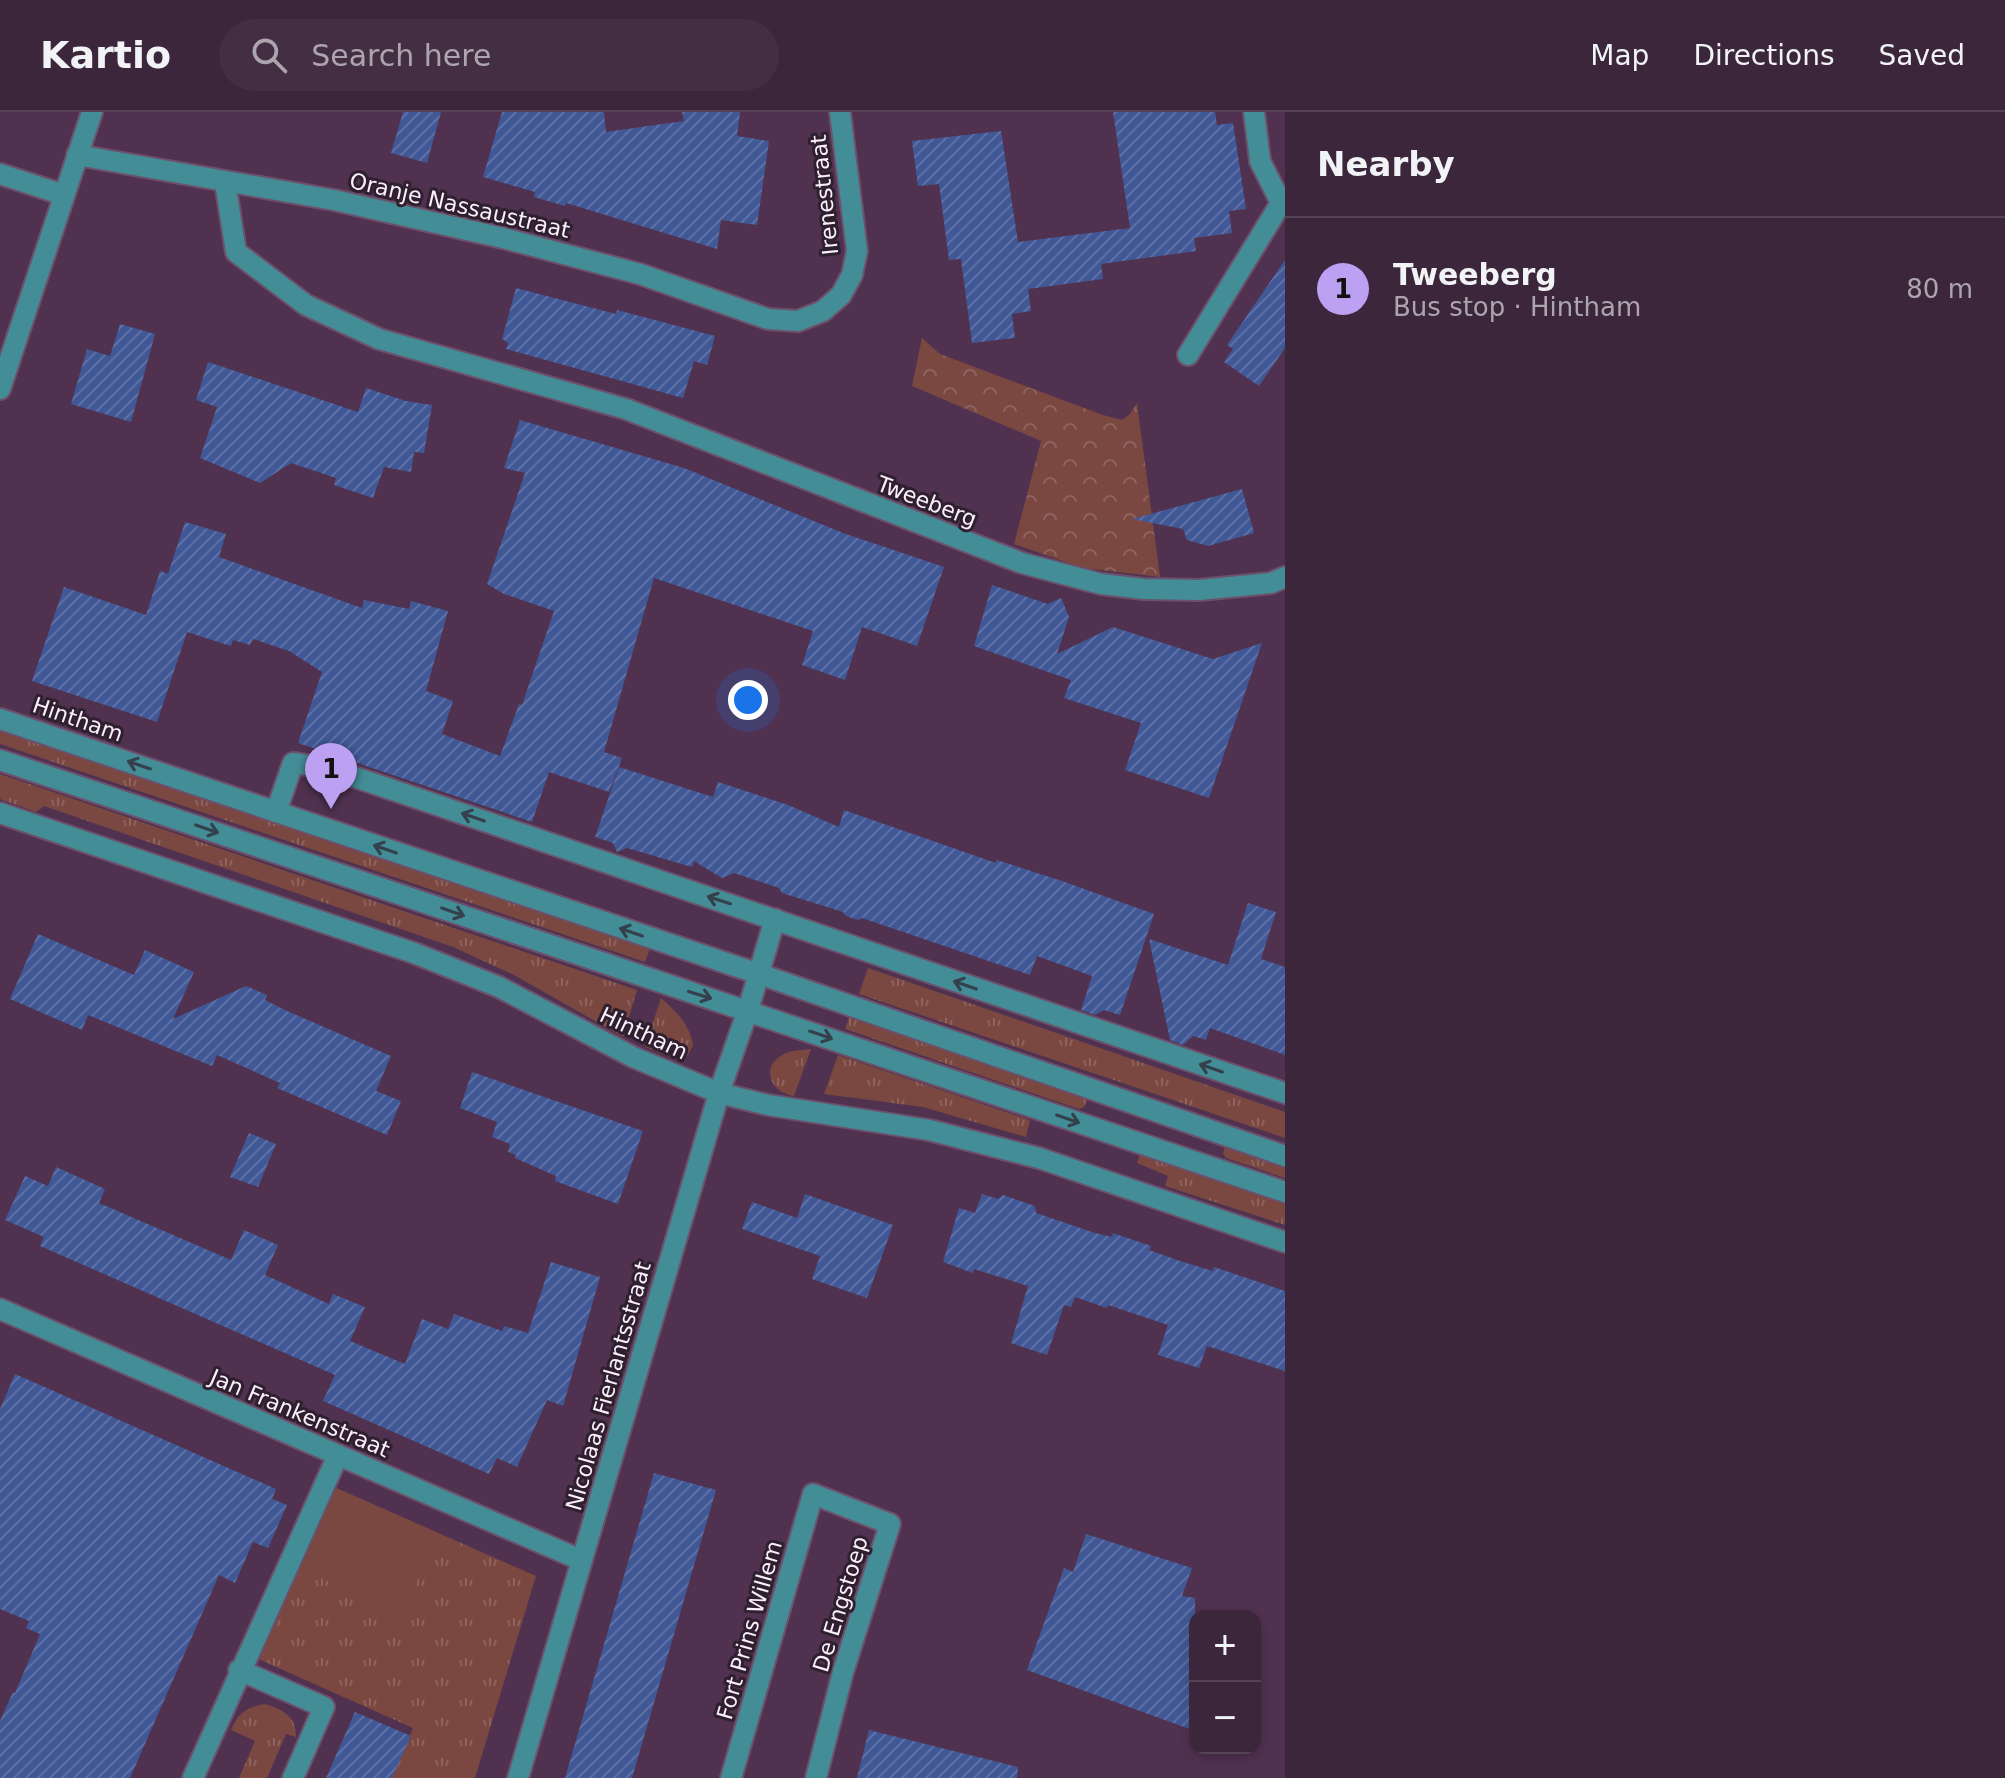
<!DOCTYPE html>
<meta charset="utf-8">
<style>
:root{--surface:#3c263c;--page:#432e43;--text:#f1f3f6;--muted:#aca5af;--line:#554356;--accent:#bca0f2}
body{margin:0;font-family:"DejaVu Sans",sans-serif;background:var(--page);color:var(--text)}
.controls{position:absolute;right:24px;bottom:24px;display:grid;overflow:hidden;border-radius:16px;box-shadow:0 4px 12px #0003}
.controls button{width:72px;height:72px;display:grid;place-items:center;padding:0;border:0;border-bottom:2px solid var(--line);background:var(--surface);color:var(--text);font:40px sans-serif}
.you{position:absolute;left:748px;top:588px;width:28px;height:28px;margin:-20px;border:6px solid #fff;border-radius:50%;background:#1a73e8;box-shadow:0 0 0 12px #1a73e833}
.badge{display:grid;place-items:center;width:52px;height:52px;border-radius:50%;background:var(--accent);color:#111;font-size:26px;font-weight:700}
.pin{position:absolute;translate:-50% -66px;filter:drop-shadow(0 2px 4px #0008)}
.pin::after{content:'';position:absolute;top:42px;width:28px;height:24px;background:inherit;clip-path:polygon(0 0,100% 0,50% 100%)}
.list{margin:0;padding:0;list-style:none}
h2{display:flex;justify-content:space-between;align-items:center;height:104px;margin:0;padding:0 32px;font-size:34px}
h2 small{font-size:26px;font-weight:400;color:var(--muted)}
.list li{display:grid;grid-template-columns:52px 1fr auto;gap:24px;align-items:center;box-sizing:border-box;height:144px;padding:0 32px;border-top:2px solid var(--line)}
.list b{display:block;font-size:30px;white-space:nowrap}
.list p{margin:0;font-size:26px;white-space:nowrap;color:var(--muted)}
.list em{font-size:26px;font-style:normal;color:var(--muted)}
.icon{flex:none;width:44px;height:44px;fill:none;stroke:currentColor;stroke-width:2;stroke-linecap:round;stroke-linejoin:round}
.map{position:relative;flex:none;width:1285px;height:1666px;overflow:hidden}
header{display:flex;align-items:center;gap:48px;box-sizing:border-box;height:112px;padding:0 40px;background:var(--surface);border-bottom:2px solid var(--line)}
header strong{font-size:38px}
nav{display:flex;gap:44px;margin-inline-start:auto;font-size:28px}
.search{width:560px;height:72px;background:var(--page);display:flex;align-items:center;gap:20px;box-sizing:border-box;padding:0 28px;border-radius:44px;color:var(--muted);font-size:30px}
main{display:flex}
aside{flex:1;background:var(--surface)}
.map>svg:first-child{display:block}
.grass{fill:url(#grass-tufts)}
.forest{fill:url(#forest-crowns)}
.park{fill:#7a4741}
.building{fill:url(#building-hatch)}
.lines{fill:none;stroke-linecap:round;stroke-linejoin:round}
.minor-casing{stroke:#6c506c;stroke-width:24}
.minor{stroke:#438d96;stroke-width:20}
.oneway{stroke:#34414d}
.labels{text-anchor:middle;stroke-width:6;stroke-linejoin:round;paint-order:stroke}
.street-label{font-size:22px;fill:#fdeefd;stroke:#2e202e}
</style>
<header>
<strong>Kartio</strong>
<div class="search"><svg class="icon" aria-label="search" viewBox="0 0 24 24"><circle cx="10" cy="10" r="6"/><path d="M15 15l6 6"/></svg>Search here</div>
<nav><a>Map</a><a>Directions</a><a>Saved</a></nav>
</header>
<main>
<div class="map">
<svg width="1285" height="1666" viewBox="0 0 1285 1666">
<defs>
<pattern id="grass-tufts" width="24" height="20" patternUnits="userSpaceOnUse" patternTransform="scale(2)"><rect width="24" height="20" fill="#7a4741"/><path d="M3 7l-1-3M5 7V3M7 7l1-3M15 17l-1-3M17 17v-4M19 17l1-3" fill="none" stroke="#8e625d"/></pattern>
<pattern id="forest-crowns" width="20" height="18" patternUnits="userSpaceOnUse" patternTransform="scale(2)"><rect width="20" height="18" fill="#7a4741"/><path d="M2 6a3 3 0 1 1 6 0M12 15a3 3 0 1 1 6 0" fill="none" stroke="#8e625d"/></pattern>
<pattern id="building-hatch" width="6" height="6" patternUnits="userSpaceOnUse" patternTransform="scale(2)"><rect width="6" height="6" fill="#415896"/><path d="M-1 1l2-2M0 6l6-6M5 7l2-2" fill="none" stroke="#5d70a6"/></pattern>
</defs>
<rect width="100%" height="100%" fill="#503250"/>
<g class="grass">
<polygon points="0,615 650,837 645,850 0,632"/>
<polygon points="0,662 637,878 623,925 514,863 453,835 44,694 36,700 0,687"/>
<polygon points="868,856 1285,1000 1285,1026 859,882"/>
<path d="M661,886C677,900 689,912 693,933L688,943L678,948L645,935Z"/>
<polygon points="850,903 1084,983 1087,988 1084,995 1079,997 845,917"/>
<path d="M811,937L794,984C768,980 760,952 786,941C793,938 803,938 811,937Z"/>
<polygon points="838,943 1030,1008 1026,1025 923,995 824,982"/>
<polygon points="1231,1031 1285,1050 1285,1066 1226,1046 1223,1041 1225,1035"/>
<polygon points="1140,1042 1285,1092 1285,1113 1165,1074 1168,1064 1137,1051"/>
<polygon points="327,1372 536,1464 475,1666 392,1666 413,1616 252,1544"/>
<path d="M265,1592C284,1598 296,1604 296,1625L286,1622L267,1666H239L255,1629L231,1618C238,1601 247,1595 265,1592Z"/>
</g>
<polygon class="forest" points="922,226 940,242 1103,303 1122,308 1129,303 1137,291 1160,465 1083,456 1014,432 1041,329 912,274"/>
<polygon class="park" points="327,1372 436,1420 403,1505 292,1452"/>
<g class="building">
<polygon points="403,0 441,0 427,51 391,41"/>
<polygon points="502,0 604,0 606,20 684,9 682,0 740,0 737,24 769,29 757,113 721,108 717,137 566,91 565,94 534,85 535,80 483,65"/>
<polygon points="1113,0 1215,0 1217,13 1233,11 1246,97 1229,99 1232,121 1194,126 1196,139 1101,152 1103,167 1028,177 1031,199 1012,202 1015,226 972,231 961,147 949,148 939,72 918,74 912,29 1001,19 1018,130 1130,116"/>
<polygon points="1285,148 1285,236 1259,274 1224,250 1233,237 1227,233"/>
<polygon points="516,176 616,202 617,198 715,224 707,253 694,249 683,286 506,237 508,231 502,227"/>
<polygon points="120,212 155,222 131,310 71,292 87,237 110,244"/>
<polygon points="208,250 358,300 366,276 406,289 432,293 424,341 414,340 411,360 384,355 373,386 334,373 336,366 291,351 260,371 200,346 217,295 196,288"/>
<polygon points="520,308 684,356 843,421 944,455 917,534 862,515 845,568 802,553 813,519 654,466 604,640 622,646 609,680 549,660 532,710 298,631 322,560 289,539 253,527 250,533 233,528 231,534 187,520 157,610 32,569 64,475 146,503 160,459 168,462 185,410 226,422 219,445 362,496 364,488 409,497 411,489 448,499 426,579 453,589 442,622 500,644 519,592 522,593 554,499 504,482 487,472 525,361 504,356"/>
<polygon points="1242,377 1254,421 1208,434 1187,428 1183,417 1132,407"/>
<polygon points="992,473 1048,492 1061,486 1069,505 1057,542 1113,515 1213,547 1262,531 1209,686 1125,658 1141,611 1064,586 1071,568 974,534"/>
<polygon points="619,655 713,685 718,670 788,693 839,715 844,698 996,751 997,748 1062,769 1154,802 1120,903 1104,898 1095,903 1081,898 1092,864 1037,844 1030,863 862,806 858,808 846,804 843,800 782,781 779,776 734,761 722,766 694,749 692,755 627,736 617,740 613,731 595,725"/>
<polygon points="1248,791 1276,800 1261,847 1285,855 1285,943 1210,916 1206,928 1193,924 1183,933 1170,928 1149,827 1228,853"/>
<polygon points="38,822 134,863 145,838 194,860 173,907 246,874 267,883 265,888 287,899 391,944 376,979 401,989 387,1023 277,976 280,971 217,943 212,954 88,903 82,918 10,887"/>
<polygon points="472,960 643,1019 618,1092 555,1069 556,1064 515,1046 516,1043 508,1040 510,1032 492,1025 497,1010 460,996"/>
<polygon points="249,1021 276,1032 258,1075 230,1065"/>
<polygon points="56,1055 105,1077 99,1091 231,1148 244,1118 278,1133 265,1163 329,1192 333,1182 365,1195 350,1229 405,1252 422,1207 448,1217 454,1202 502,1219 504,1214 528,1221 551,1150 600,1165 563,1294 547,1288 517,1355 497,1346 489,1362 323,1289 335,1263 40,1134 44,1125 5,1108 25,1064 48,1074"/>
<polygon points="805,1082 893,1113 867,1186 812,1167 820,1144 742,1117 752,1090 797,1106"/>
<polygon points="982,1082 998,1087 1003,1083 1035,1094 1036,1101 1095,1121 1112,1125 1113,1121 1151,1134 1149,1138 1180,1149 1213,1159 1214,1155 1285,1179 1285,1259 1207,1234 1199,1256 1158,1243 1168,1213 1108,1193 1107,1196 1075,1185 1071,1195 1064,1193 1047,1243 1011,1231 1028,1174 974,1157 973,1161 943,1150 959,1096 975,1101"/>
<polygon points="15,1262 276,1377 272,1387 287,1393 268,1436 253,1430 235,1471 219,1463 130,1666 0,1666 0,1609 13,1580 15,1581 40,1522 26,1516 29,1509 0,1497 0,1297"/>
<polygon points="654,1361 716,1378 632,1666 565,1666"/>
<polygon points="1086,1422 1192,1456 1182,1484 1195,1486 1195,1619 1027,1558 1064,1456 1073,1460"/>
<polygon points="355,1600 411,1624 392,1666 326,1666"/>
<polygon points="869,1618 1018,1655 1017,1666 857,1666"/>
</g>
<g class="lines">
<g class="minor-casing">
<g id="minor">
<polyline points="1254,0 1260,49 1281,91 1285,89"/>
<polyline points="77,43 334,88 503,126 640,162 768,207 798,209 823,199 841,183 852,163 857,139 840,0"/>
<polyline points="0,62 64,83"/>
<polyline points="225,70 236,140 306,193 379,227 626,297 1022,451 1101,472 1144,477 1199,478 1271,471 1285,465"/>
<polyline points="1188,243 1281,91"/>
<polyline points="0,277 92,0"/>
<polyline points="0,607 759,862 1285,1044"/>
<polyline points="0,648 1285,1080"/>
<polyline points="276,700 293,651 328,656 1285,981"/>
<polyline points="0,701 414,841 499,875 633,945 719,981 768,993 929,1018 1039,1046 1285,1130"/>
<polyline points="0,1197 581,1448"/>
<polyline points="239,1558 324,1595 293,1666"/>
<polyline points="193,1666 338,1343"/>
<polyline points="518,1666 719,981 748,898 775,807"/>
<polyline points="731,1666 813,1382 890,1412 843,1560 816,1666"/>
</g>
</g>
<use href="#minor" class="minor"/>
</g>
<defs><path id="oneway-shaft" d="M-6 0H5M1.5-3L5.5 0L1.5 3" fill="none" stroke-width="1.6" stroke-linecap="round" stroke-linejoin="round" transform="scale(2)"/></defs>
<g class="oneway">
<use href="#oneway-shaft" transform="translate(139 653) rotate(-161)"/>
<use href="#oneway-shaft" transform="translate(473 705) rotate(-161)"/>
<use href="#oneway-shaft" transform="translate(207 717) rotate(19)"/>
<use href="#oneway-shaft" transform="translate(385 737) rotate(-161)"/>
<use href="#oneway-shaft" transform="translate(719 788) rotate(-162)"/>
<use href="#oneway-shaft" transform="translate(453 800) rotate(19)"/>
<use href="#oneway-shaft" transform="translate(631 820) rotate(-161)"/>
<use href="#oneway-shaft" transform="translate(965 873) rotate(-161)"/>
<use href="#oneway-shaft" transform="translate(700 883) rotate(17)"/>
<use href="#oneway-shaft" transform="translate(821 923) rotate(19)"/>
<use href="#oneway-shaft" transform="translate(1211 956) rotate(-161)"/>
<use href="#oneway-shaft" transform="translate(1068 1007) rotate(19)"/>
</g>
<g class="labels">
<g class="street-label">
<text transform="translate(824 83) rotate(-96)" y="8">Irenestraat</text>
<text transform="translate(460 93) rotate(13)" y="8">Oranje Nassaustraat</text>
<text transform="translate(927 389) rotate(21)" y="8">Tweeberg</text>
<text transform="translate(78 607) rotate(19)" y="8">Hintham</text>
<text transform="translate(644 921) rotate(25)" y="8">Hintham</text>
<text transform="translate(608 1274) rotate(-74)" y="8">Nicolaas Fierlantsstraat</text>
<text transform="translate(300 1301) rotate(23)" y="8">Jan Frankenstraat</text>
<text transform="translate(840 1492) rotate(-73)" y="8">De Engstoep</text>
<text transform="translate(749 1518) rotate(-74)" y="8">Fort Prins Willem</text>
</g>
</g>
</svg>
<div class="controls">
<button>+</button>
<button>−</button>
</div>
<div class="you"></div>
<div class="pin badge" style="left:331px;top:697px">1</div>
</div>
<aside>
<h2>Nearby<small></small></h2>
<ul class="list">
<li><span class="badge">1</span><div><b>Tweeberg</b><p>Bus stop · Hintham</p></div><em>80 m</em></li>
</ul>
</aside>
</main>
